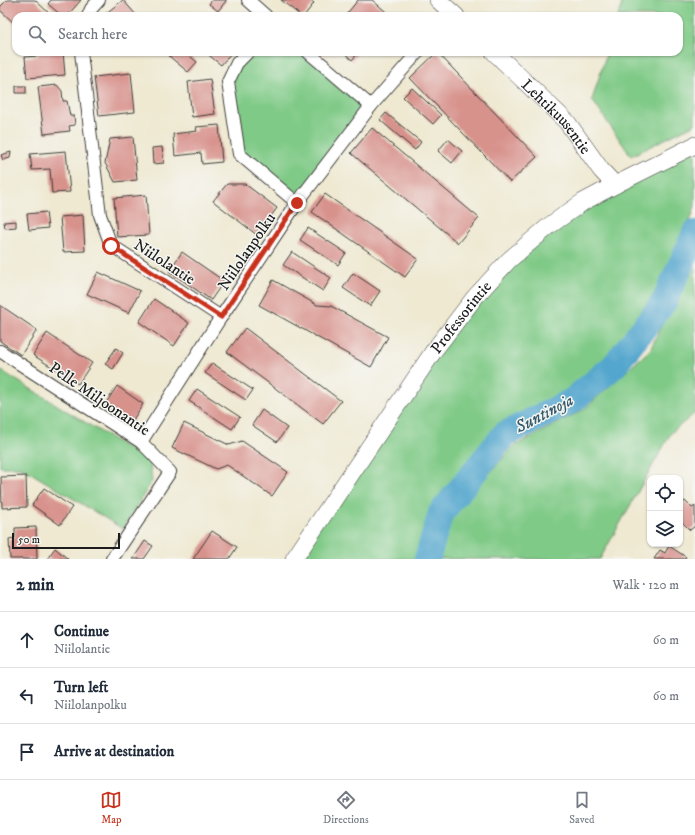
<!DOCTYPE html>
<meta charset="utf-8">
<style>
:root{--surface:#fff;--page:#f6f6f7;--text:#1f2937;--muted:#747a83;--line:#e0e1e3;--accent:#c8321e}
body{margin:0;font-family:"IM FELL DW Pica",serif;background:var(--page);color:var(--text)}
.controls{position:absolute;right:12px;bottom:12px;display:grid;overflow:hidden;border-radius:8px;box-shadow:0 1px 3px #0004}
.controls button{width:36px;height:36px;display:grid;place-items:center;padding:0;border:0;border-bottom:1px solid var(--line);background:var(--surface);color:var(--text);font:20px sans-serif}
.scale{position:absolute;left:12px;bottom:10px;width:108px;box-sizing:border-box;padding-left:4px;border:2px solid #1c1c1c;border-top:0;font-size:11px;line-height:14px;white-space:nowrap;color:#1c1c1c;-webkit-text-stroke:3px #f6f6f2;paint-order:stroke}
.stop{position:absolute;width:12px;height:12px;margin:-9px;border:3px solid #c8321e;border-radius:50%;background:#fff}
.stop.end{background:#c8321e;border-color:#fff;box-shadow:0 1px 4px #0008}
.list{margin:0;padding:0;list-style:none}
h2{display:flex;justify-content:space-between;align-items:center;height:52px;margin:0;padding:0 16px;font-size:17px}
h2 small{font-size:13px;font-weight:400;color:var(--muted)}
.list li{display:grid;grid-template-columns:26px 1fr auto;gap:12px;align-items:center;box-sizing:border-box;height:56px;padding:0 16px;border-top:1px solid var(--line)}
.list b{display:block;font-size:15px;white-space:nowrap}
.list p{margin:0;font-size:13px;white-space:nowrap;color:var(--muted)}
.list em{font-size:13px;font-style:normal;color:var(--muted)}
.icon{flex:none;width:22px;height:22px;fill:none;stroke:currentColor;stroke-width:2;stroke-linecap:round;stroke-linejoin:round}
.map{position:relative;flex:none;width:695px;height:559px;overflow:hidden}
.search{position:absolute;background:var(--surface);box-shadow:0 1px 3px #0004;left:12px;right:12px;top:12px;height:44px;display:flex;align-items:center;gap:10px;box-sizing:border-box;padding:0 14px;border-radius:12px;color:var(--muted);font-size:15px}
.sheet{height:220px;background:var(--surface)}
nav{display:flex;justify-content:space-around;align-items:center;box-sizing:border-box;height:56px;border-top:1px solid var(--line);background:var(--surface);font-size:11px;color:var(--muted)}
nav a{display:grid;justify-items:center;gap:2px}
nav .on{color:var(--accent)}
.map>svg:first-child{display:block}
.green{fill:#80ca87;stroke:#4e7352}
.lines{fill:none;stroke-linecap:round;stroke-linejoin:round}
.river{stroke:#52a6ce;stroke-width:26}
.building{fill:#d8928c}
.street-casing{stroke:#3c3b37;stroke-width:14}
.secondary-casing{stroke:#3c3b37;stroke-width:18}
.street{stroke:#fff;stroke-width:12}
.secondary{stroke:#fff;stroke-width:17}
.route{stroke:#c8321e;stroke-width:5}
.labels{text-anchor:middle;stroke-width:3;stroke-linejoin:round;paint-order:stroke}
.street-label{font-size:16px;fill:#1c1c1c;stroke:#f6f6f2}
.water-label{font-size:17px;font-style:italic;fill:#345a6c;stroke:#f6f6f2}
</style>
<div class="map">
<svg width="695" height="559" viewBox="0 0 695 559">
<rect width="100%" height="100%" fill="#f6f6f2"/>
<filter id="ink" filterUnits="userSpaceOnUse"><feTurbulence type="fractalNoise" baseFrequency=".025" numOctaves="2"/><feDisplacementMap in="SourceGraphic" scale="8" xChannelSelector="R" yChannelSelector="G"/><feConvolveMatrix kernelMatrix="1 2 1 2 8 2 1 2 1" color-interpolation-filters="sRGB"/></filter>
<filter id="wash" filterUnits="userSpaceOnUse"><feTurbulence type="fractalNoise" baseFrequency=".012" numOctaves="4" result="noise"/><feDisplacementMap in="SourceGraphic" scale="16" xChannelSelector="R" yChannelSelector="G"/><feGaussianBlur stdDeviation="0.9" result="paint"/><feColorMatrix in="noise" values="0 0 0 0 0 0 0 0 0 0 0 0 0 0 0 0 0 1.4 0 .05"/><feComposite in="paint" operator="in"/></filter>
<g filter="url(#wash)">
<rect width="100%" height="100%" fill="#efe9d2"/>
<g class="green">
<polygon points="623,0 695,0 695,124 631,156 592,100 607,52 679,52 679,16 618,16"/>
<polygon points="248,52 308,52 371,106 297,203 239,154 228,82"/>
<polygon points="695,145 695,206 664,302 614,366 572,401 505,434 441,513 427,559 294,559 435,349 549,226"/>
<polygon points="695,254 695,413 671,433 600,559 437,559 451,516 514,446 583,410 650,350"/>
<polygon points="0,370 150,462 152,481 123,529 21,467 0,467"/>
</g>
<g class="lines">
<polyline class="river" points="427,559 441,513 505,434 572,401 614,366 664,302 695,233"/>
</g>
<g id="blocks">
<g class="building">
<polygon points="7,0 35,0 52,16 16,16 16,25 0,10 0,7"/>
<polygon points="51,0 81,0 67,16 62,16 48,4"/>
<polygon points="123,0 137,16 104,16 105,14"/>
<polygon points="212,0 226,0 226,1 218,11 209,4"/>
<polygon points="281,0 310,0 314,3 304,16 301,16"/>
<polygon points="358,0 372,0 391,16 345,16"/>
<polygon points="38,52 63,52 65,75 27,78 25,57 38,56"/>
<polygon points="173,52 185,52 197,62 188,72 169,56"/>
<polygon points="205,52 232,52 221,65"/>
<polygon points="343,52 359,52 352,60"/>
<polygon points="437,52 537,157 510,182 410,78"/>
<polygon points="131,73 135,112 99,116 94,77"/>
<polygon points="210,79 215,114 192,117 188,82"/>
<polygon points="57,85 62,91 63,101 67,101 70,116 74,116 75,125 69,126 70,131 44,134 38,87"/>
<rect x="16" y="86" width="10" height="7"/>
<polygon points="412,88 441,115 433,124 403,97"/>
<polygon points="386,113 421,142 415,150 380,120"/>
<polygon points="219,125 222,162 202,164 201,153 175,156 173,134 197,131 196,127"/>
<polygon points="372,128 479,218 458,243 351,153"/>
<polygon points="133,137 137,180 115,182 105,163 110,139"/>
<polygon points="448,139 462,151 452,163 438,151"/>
<polygon points="162,147 164,163 153,164 152,148"/>
<polygon points="66,151 70,192 52,193 50,169 32,170 30,154"/>
<polygon points="11,152 10,158 3,160 1,155"/>
<polygon points="227,184 245,184 277,208 257,235 213,201"/>
<polygon points="325,194 418,259 405,277 312,212"/>
<polygon points="146,195 149,235 117,237 114,198"/>
<polygon points="46,212 48,228 29,230 27,214"/>
<polygon points="83,215 85,251 63,252 60,217"/>
<polygon points="16,221 16,227 5,228 4,222"/>
<polygon points="308,228 346,253 338,265 300,240"/>
<polygon points="182,252 224,281 211,300 169,271"/>
<polygon points="292,252 331,278 323,291 283,265"/>
<polygon points="98,272 140,291 129,313 87,294"/>
<polygon points="353,273 380,291 370,306 343,288"/>
<polygon points="273,280 317,305 331,306 388,337 371,367 259,305"/>
<polygon points="154,299 189,323 174,346 139,322"/>
<polygon points="0,305 37,330 21,355 0,341"/>
<polygon points="245,328 341,401 323,424 227,352"/>
<polygon points="47,333 92,363 78,384 33,355"/>
<polygon points="116,348 123,353 113,369 105,364"/>
<polygon points="212,363 253,390 246,400 205,373"/>
<polygon points="117,386 143,404 131,423 104,406"/>
<polygon points="197,389 240,417 232,429 189,401"/>
<polygon points="262,410 287,428 277,442 252,425"/>
<polygon points="184,423 229,445 242,441 288,472 272,496 227,465 216,469 172,448"/>
<polygon points="26,476 27,507 2,508 1,477"/>
<polygon points="44,488 72,507 60,525 32,505"/>
<polygon points="685,501 692,508 695,506 695,526 690,530 680,520 680,505"/>
<polygon points="36,527 37,559 10,559 9,539 15,538 15,528"/>
<polygon points="212,531 237,547 229,559 193,559"/>
<polygon points="145,541 153,546 144,559 133,559"/>
<polygon points="669,546 686,557 685,559 654,559 660,550 665,553"/>
<polygon points="55,548 68,559 47,559"/>
</g>
</g>
</g>
<g filter="url(#ink)">
<use href="#blocks" fill-opacity="0" stroke="#3c3b37" stroke-width="1"/>
<g class="lines">
<g class="street-casing">
<g id="street">
<polyline points="248,0 266,16"/>
<polyline points="88,16 91,9 99,0"/>
<polyline points="81,52 100,215 111,245 221,317 141,442"/>
<polyline points="248,52 237,63 228,82 239,154 297,203 371,106 308,52"/>
<polyline points="371,106 418,52"/>
<polyline points="221,317 297,203"/>
<polyline points="0,351 141,442 170,472 112,559"/>
</g>
</g>
<g class="secondary-casing">
<g id="secondary">
<polyline points="438,0 456,16"/>
<path id="s1" d="M494,52L567,122L601,170L615,185"/>
<path id="s2" d="M294,559L435,349L475,297L509,260L549,226L583,202L615,185L695,145"/>
</g>
</g>
<use href="#street" class="street"/>
<use href="#secondary" class="secondary"/>
</g>
</g>
<g class="lines" filter="url(#ink)">
<polyline class="route" points="111,246 221,317 297,203"/>
</g>
<g class="labels">
<g class="street-label">
<text dy="6" stroke="none"><textPath href="#s1" startOffset="90">Lehtikuusentie</textPath></text>
<text transform="translate(246 251) rotate(-56)" y="6">Niilolanpolku</text>
<text transform="translate(165 261) rotate(33)" y="6">Niilolantie</text>
<text dy="6" stroke="none"><textPath href="#s2" startOffset="294">Professorintie</textPath></text>
<text transform="translate(100 398) rotate(34)" y="6">Pelle Miljoonantie</text>
</g>
<g class="water-label">
<text transform="translate(544 413) rotate(-28)" y="6">Suntinoja</text>
</g>
</g>
</svg>
<div class="controls">
<button><svg class="icon" aria-label="locate" viewBox="0 0 24 24"><circle cx="12" cy="12" r="6"/><path d="M12 2v4M12 18v4M2 12h4M18 12h4"/></svg></button>
<button><svg class="icon" aria-label="layers" viewBox="0 0 24 24"><path d="M12 4l9 5-9 5-9-5zM3 14l9 5 9-5"/></svg></button>
</div>
<div class="scale">50 m</div>
<div class="stop" style="left:111px;top:246px"></div>
<div class="stop end" style="left:297px;top:203px"></div>
<div class="search"><svg class="icon" aria-label="search" viewBox="0 0 24 24"><circle cx="10" cy="10" r="6"/><path d="M15 15l6 6"/></svg>Search here</div>
</div>
<section class="sheet">
<h2>2 min<small>Walk · 120 m</small></h2>
<ul class="list">
<li><svg class="icon" aria-label="ahead" viewBox="0 0 24 24"><path d="M12 20V5M6 11l6-6 6 6"/></svg><div><b>Continue</b><p>Niilolantie</p></div><em>60 m</em></li>
<li><svg class="icon" aria-label="left" viewBox="0 0 24 24"><path d="M17 20v-9H6M10 6l-5 5 5 5"/></svg><div><b>Turn left</b><p>Niilolanpolku</p></div><em>60 m</em></li>
<li><svg class="icon" aria-label="arrive" viewBox="0 0 24 24"><path d="M6 21V4h12l-3 4 3 4H6"/></svg><div><b>Arrive at destination</b></div></li>
</ul>
</section>
<nav>
<a class="on"><svg class="icon" aria-label="map" viewBox="0 0 24 24"><path d="M3 6l6-2 6 2 6-2v14l-6 2-6-2-6 2zM9 4v14M15 6v14"/></svg>Map</a>
<a><svg class="icon" aria-label="directions" viewBox="0 0 24 24"><path d="M12 3l9 9-9 9-9-9zM9 14v-3h6M13 9l2 2-2 2"/></svg>Directions</a>
<a><svg class="icon" aria-label="saved" viewBox="0 0 24 24"><path d="M7 4h10v16l-5-4-5 4z"/></svg>Saved</a>
</nav>
